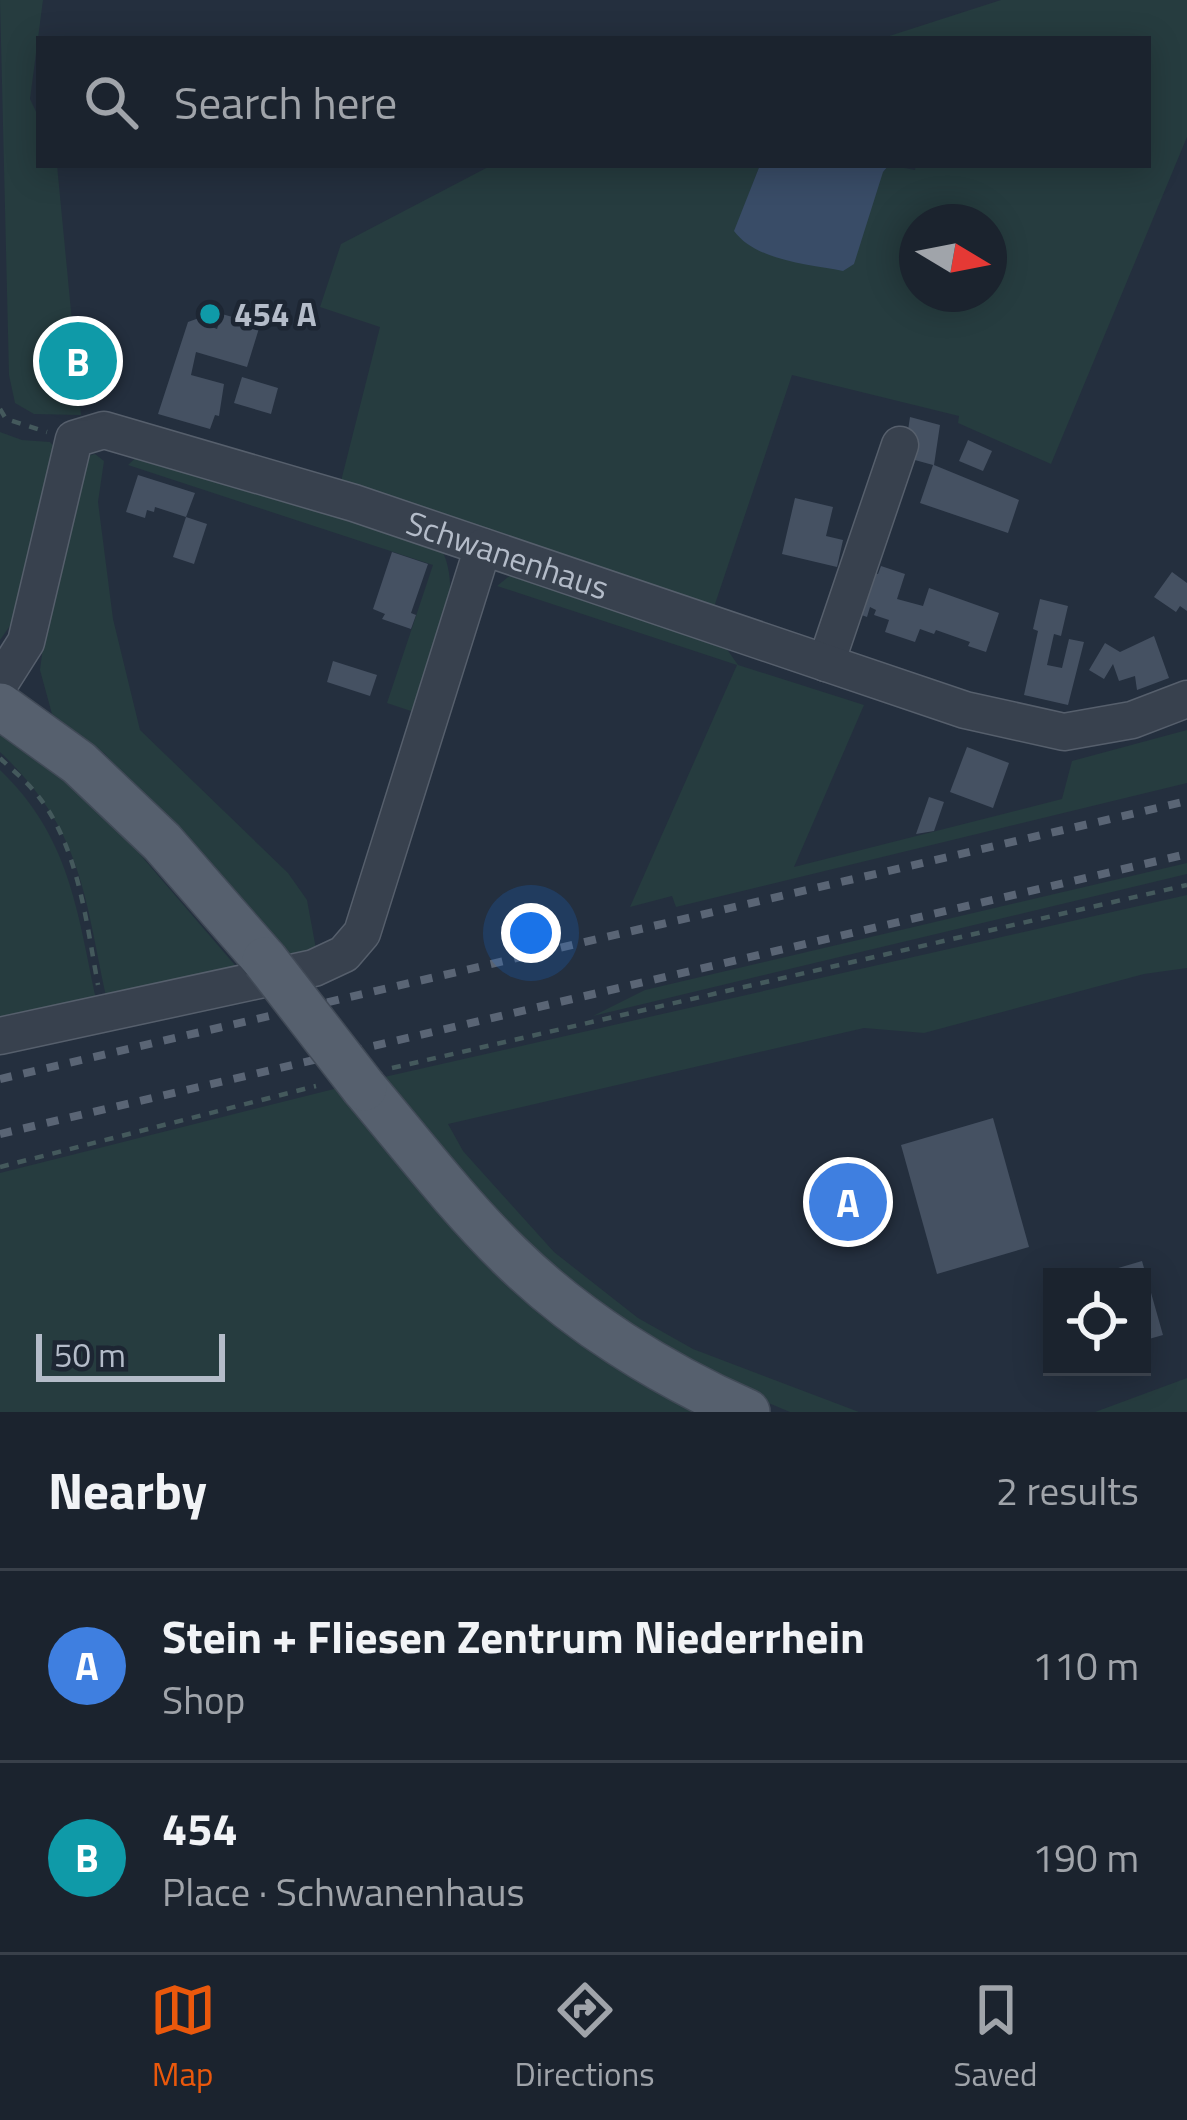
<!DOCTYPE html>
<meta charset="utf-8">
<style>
:root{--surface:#1b232e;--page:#242b36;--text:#f1f3f6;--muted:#a0a4aa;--line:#39404a;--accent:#ea580c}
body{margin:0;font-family:"Titillium Web",sans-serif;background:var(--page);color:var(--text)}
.controls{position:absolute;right:36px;bottom:36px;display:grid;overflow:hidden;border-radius:0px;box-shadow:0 6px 30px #0003}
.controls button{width:108px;height:108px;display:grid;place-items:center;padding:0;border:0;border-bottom:3px solid var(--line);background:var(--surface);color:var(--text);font:60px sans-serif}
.compass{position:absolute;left:899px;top:204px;width:108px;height:108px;border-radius:50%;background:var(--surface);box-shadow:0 6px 30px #0003;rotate:100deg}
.scale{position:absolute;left:36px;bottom:30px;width:189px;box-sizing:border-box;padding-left:12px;border:6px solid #b4bcc9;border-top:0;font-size:33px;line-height:42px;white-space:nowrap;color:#b4bcc9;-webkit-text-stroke:9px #1d2633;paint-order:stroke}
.you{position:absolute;left:531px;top:933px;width:42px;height:42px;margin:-30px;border:9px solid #fff;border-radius:50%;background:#1a73e8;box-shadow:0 0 0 18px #1a73e833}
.badge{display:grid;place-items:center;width:78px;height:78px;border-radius:50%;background:var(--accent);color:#fff;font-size:39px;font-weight:700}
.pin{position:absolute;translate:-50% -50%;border:6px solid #fff;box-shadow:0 3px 12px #0006}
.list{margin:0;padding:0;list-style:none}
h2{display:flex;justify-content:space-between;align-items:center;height:156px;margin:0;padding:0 48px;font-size:51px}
h2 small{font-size:39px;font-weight:400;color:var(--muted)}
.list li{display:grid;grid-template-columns:78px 1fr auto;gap:36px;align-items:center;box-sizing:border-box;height:192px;padding:0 48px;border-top:3px solid var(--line)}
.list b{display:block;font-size:45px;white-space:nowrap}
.list p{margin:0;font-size:39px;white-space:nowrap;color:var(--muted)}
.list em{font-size:39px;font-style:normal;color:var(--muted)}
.icon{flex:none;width:66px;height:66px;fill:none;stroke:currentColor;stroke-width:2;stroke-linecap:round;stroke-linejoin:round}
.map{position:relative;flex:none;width:1187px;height:1412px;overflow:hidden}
.search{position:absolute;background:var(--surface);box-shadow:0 6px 30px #0003;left:36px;right:36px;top:36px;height:132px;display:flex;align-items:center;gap:30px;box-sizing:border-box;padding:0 42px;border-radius:0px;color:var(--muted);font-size:45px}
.sheet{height:540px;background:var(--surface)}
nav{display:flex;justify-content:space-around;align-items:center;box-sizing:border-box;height:168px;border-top:3px solid var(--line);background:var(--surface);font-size:33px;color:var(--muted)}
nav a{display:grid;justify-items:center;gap:6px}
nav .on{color:var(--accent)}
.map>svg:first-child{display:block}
.green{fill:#263c3f;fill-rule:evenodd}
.water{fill:#394c67}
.building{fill:#455162}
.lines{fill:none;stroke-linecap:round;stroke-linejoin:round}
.minor-casing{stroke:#565f6c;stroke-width:39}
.major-casing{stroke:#414a57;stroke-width:48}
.path{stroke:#44595c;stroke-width:4.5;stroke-dasharray:9 9;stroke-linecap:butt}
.minor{stroke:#38414e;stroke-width:36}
.major{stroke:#56606e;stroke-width:45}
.rail{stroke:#5a6575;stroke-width:8;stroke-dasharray:12 12;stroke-linecap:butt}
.major-bridge-casing{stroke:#414a57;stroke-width:48;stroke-linecap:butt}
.major-bridge{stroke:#56606e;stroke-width:45}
.culture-dot{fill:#0f9aa8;stroke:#1d2633;stroke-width:4.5}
.labels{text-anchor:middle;stroke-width:9;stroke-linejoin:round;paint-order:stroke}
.poi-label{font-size:33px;font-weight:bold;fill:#b4bcc9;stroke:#1d2633;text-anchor:start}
.street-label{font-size:33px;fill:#b4bcc9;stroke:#1d2633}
</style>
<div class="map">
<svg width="1187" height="1412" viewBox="0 0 1187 1412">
<rect width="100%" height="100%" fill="#242f3e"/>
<g class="green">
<polygon points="0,0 43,0 30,99 39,118 39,165 57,165 81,415 34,414 15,403 9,375"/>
<path d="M1001,0H1187V137L1051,464L958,423L959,416L792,375L711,616L339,489L380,327L320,307L341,244L492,165H760L735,231L883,172L889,165L915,170L916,165H1148V39H880ZM917,222H989V294H917Z"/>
<polygon points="0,432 22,440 50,442 59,453 21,610 0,640"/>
<path d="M145,449L442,550C466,601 431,661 414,712L387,703L433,565L128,465Z"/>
<polygon points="95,454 104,461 98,502 113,619 140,730 288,873 307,900 316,949 279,962 105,754 52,714 40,670 44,639 88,456"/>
<polygon points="513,573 724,645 738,665 864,705 794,867 1062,799 1072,761 1187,730 1187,783 676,907 672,896 630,907 737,665 497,586"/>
<path d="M0,733L96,803L240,971L106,996C84,892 81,829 0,752Z"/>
<path d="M0,770C69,836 77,909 96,999L0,1021Z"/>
<polygon points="1187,863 1187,874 593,1016 645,990"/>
<polygon points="1187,895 1187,968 1144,974 924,1033 864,1028 448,1124 463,1151 554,1252 638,1318 693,1349 859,1412 790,1412 686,1368 523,1249 371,1080"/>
<polygon points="338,1088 714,1412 0,1412 0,1173"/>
<polygon points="1187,1378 1187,1412 1095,1412"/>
</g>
<path class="water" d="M760,165H889L883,172L854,264L843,271C809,264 756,261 734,231Z"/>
<g class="building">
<polygon points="210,314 207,325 217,329 222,314 260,325 247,367 196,352 191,375 224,384 219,416 215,415 210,429 158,414 188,322"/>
<polygon points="242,377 278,388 271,414 234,403"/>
<polygon points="910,417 940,425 934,465 1019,500 1008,533 920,503 933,465 904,457"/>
<polygon points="968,440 992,451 983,471 959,461"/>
<polygon points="138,475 195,493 186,517 155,507 154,512 147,510 145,518 126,512"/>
<polygon points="795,498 833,507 826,536 843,540 837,567 782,554"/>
<polygon points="186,517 207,524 194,564 173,557"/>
<polygon points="392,552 428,564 411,613 416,615 411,629 382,619 385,614 373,609"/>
<polygon points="881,566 905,574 897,599 923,606 929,588 999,613 986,652 968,646 970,642 936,630 934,634 920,629 915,642 885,632 889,620 874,615 876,610 870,607 867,617 848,610 862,569 878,574"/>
<polygon points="1172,572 1187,583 1187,611 1180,606 1176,612 1154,597"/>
<polygon points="1040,599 1068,606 1061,636 1054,634 1047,665 1062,668 1069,639 1084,642 1068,705 1024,695 1038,631 1033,629"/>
<polygon points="1154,636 1169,678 1137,690 1135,676 1119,681 1113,664 1104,679 1089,670 1105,643 1120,652"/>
<polygon points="333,661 377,675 370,696 327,682"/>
<polygon points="967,747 1009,763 993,808 950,792"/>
<polygon points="929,797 944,802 934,831 916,834"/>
<polygon points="993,1118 1029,1247 937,1274 901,1145"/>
<polygon points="1142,1261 1163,1335 1142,1341 1142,1277 1091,1276"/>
</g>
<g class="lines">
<g class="minor-casing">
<g id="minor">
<polyline points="826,663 900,445"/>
<path id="s1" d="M0,683L26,642L74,439L104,430L354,503L965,710L1064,732L1132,720L1187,699"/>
<polyline points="0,1036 314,968 344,954 362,933 483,547"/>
</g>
</g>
<g class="major-casing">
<g id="major">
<polyline points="0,706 79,763 162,842 265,960"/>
<path d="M364,1088C412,1145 457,1204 509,1255C576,1321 661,1374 747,1412"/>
</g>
</g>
<g class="path">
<polyline points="0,409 6,419 47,432"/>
<path d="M0,758C11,769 24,779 34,791C78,842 86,921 98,985"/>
<polyline points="392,1068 1187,885"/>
<polyline points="0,1167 316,1086"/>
</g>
<use href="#minor" class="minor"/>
<use href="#major" class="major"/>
<g class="rail">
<polyline points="0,1079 1187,801"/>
<polyline points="0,1134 1187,854"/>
</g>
<g class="major-bridge-casing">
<polyline id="major-bridge" points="265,960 364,1088"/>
</g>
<use href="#major-bridge" class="major-bridge"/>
</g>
<circle class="culture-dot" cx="210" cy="314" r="12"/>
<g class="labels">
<g class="poi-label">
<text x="234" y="326">454 A</text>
</g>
<g class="street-label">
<text dy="12" stroke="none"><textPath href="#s1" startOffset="711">Schwanenhaus</textPath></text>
</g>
</g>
</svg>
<div class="controls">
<button><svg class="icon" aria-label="locate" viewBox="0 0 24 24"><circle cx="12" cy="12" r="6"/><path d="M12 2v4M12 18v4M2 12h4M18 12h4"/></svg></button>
</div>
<svg class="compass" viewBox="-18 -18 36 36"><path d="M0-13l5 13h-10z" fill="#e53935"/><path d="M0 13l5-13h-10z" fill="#a0a4aa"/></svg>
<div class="scale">50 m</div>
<div class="you"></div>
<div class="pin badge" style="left:848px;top:1202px;background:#3f7fe0">A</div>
<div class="pin badge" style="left:78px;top:361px;background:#0f9aa8">B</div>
<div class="search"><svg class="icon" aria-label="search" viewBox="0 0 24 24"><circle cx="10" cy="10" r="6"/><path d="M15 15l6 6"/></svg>Search here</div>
</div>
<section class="sheet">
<h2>Nearby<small>2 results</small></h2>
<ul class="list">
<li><span class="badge" style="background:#3f7fe0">A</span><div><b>Stein + Fliesen Zentrum Niederrhein</b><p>Shop</p></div><em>110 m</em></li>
<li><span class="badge" style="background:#0f9aa8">B</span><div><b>454</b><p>Place · Schwanenhaus</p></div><em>190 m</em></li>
</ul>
</section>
<nav>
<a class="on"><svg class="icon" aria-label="map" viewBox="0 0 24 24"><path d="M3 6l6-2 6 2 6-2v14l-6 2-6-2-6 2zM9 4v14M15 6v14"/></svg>Map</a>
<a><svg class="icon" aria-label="directions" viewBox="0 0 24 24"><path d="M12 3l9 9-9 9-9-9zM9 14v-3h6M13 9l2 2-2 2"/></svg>Directions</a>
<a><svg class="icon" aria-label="saved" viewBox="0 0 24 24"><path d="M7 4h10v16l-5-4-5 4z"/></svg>Saved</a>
</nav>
